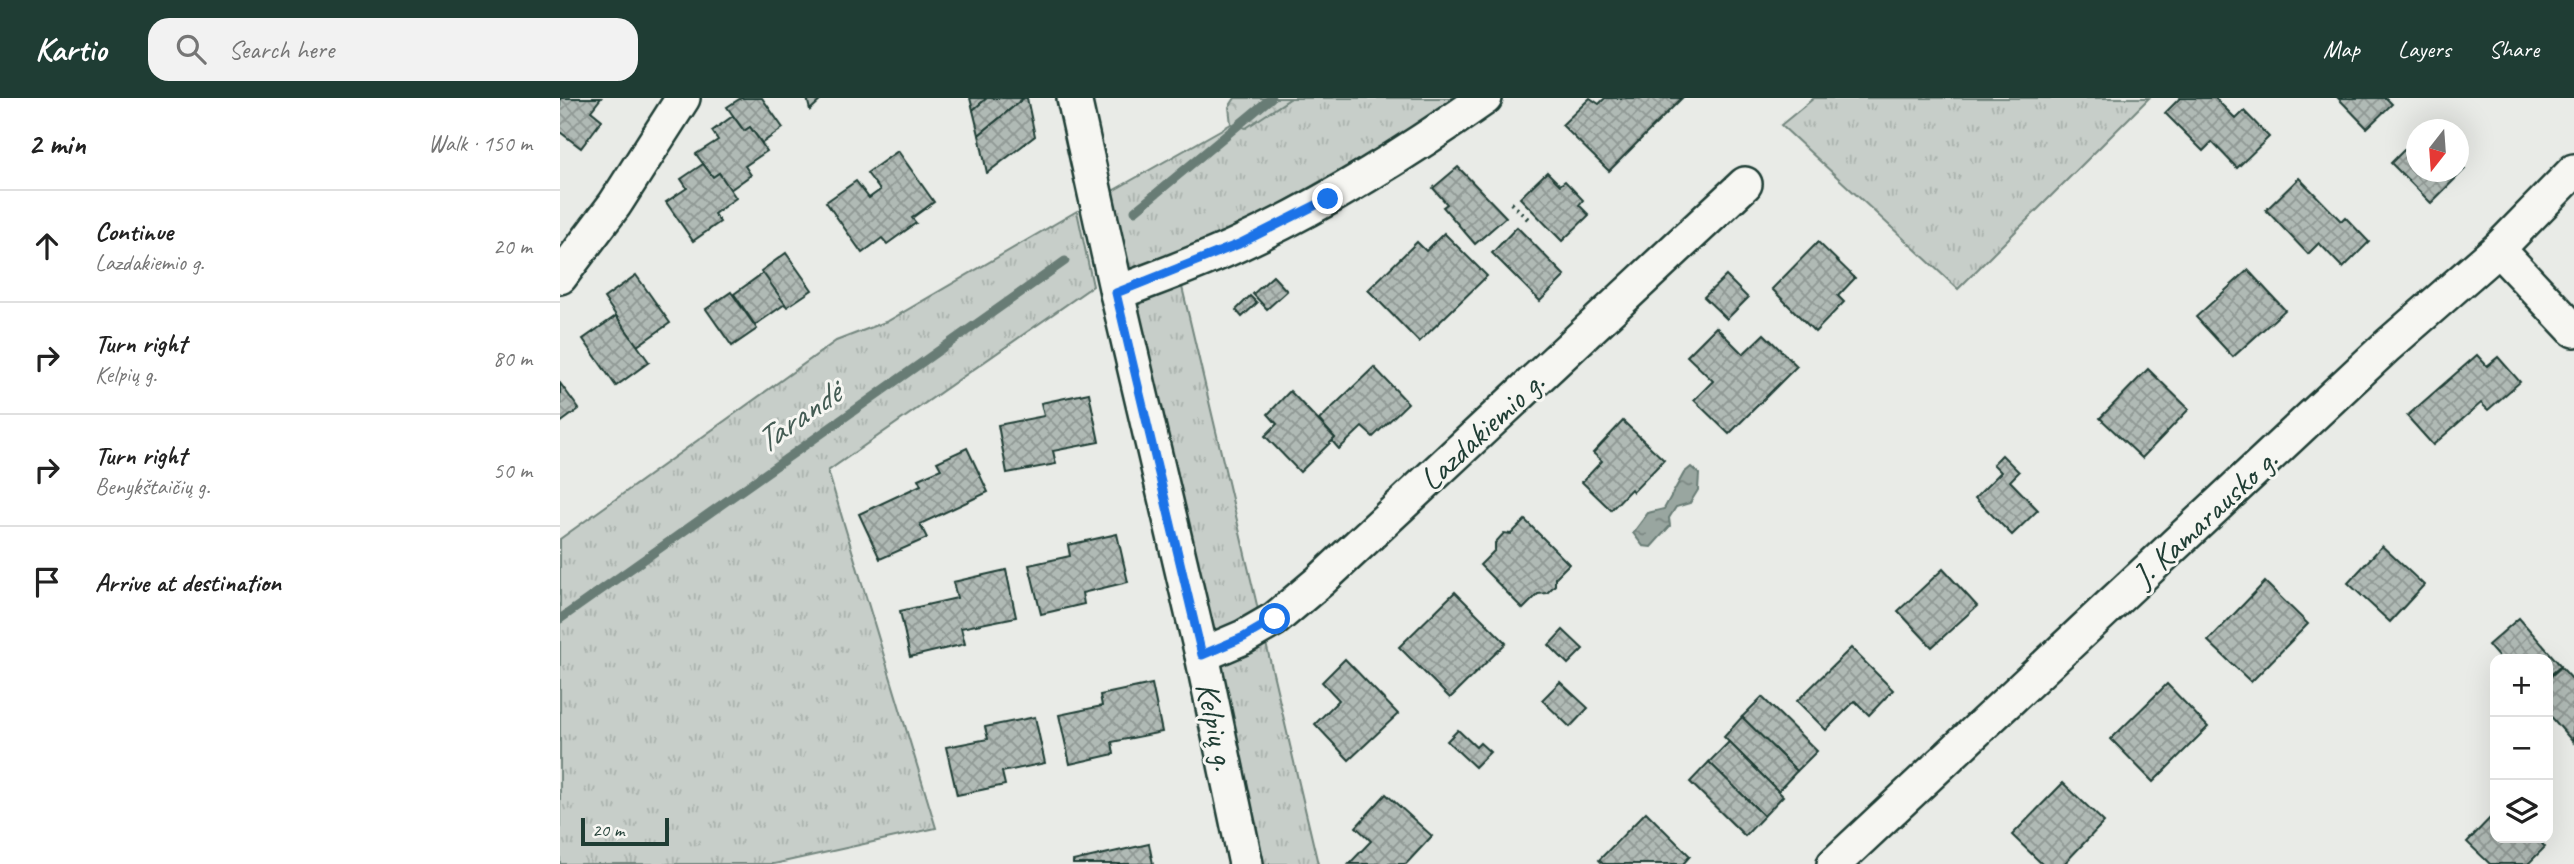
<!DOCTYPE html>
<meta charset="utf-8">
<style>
:root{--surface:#fff;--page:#f2f2f2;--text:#222;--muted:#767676;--line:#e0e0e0;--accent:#1f3d34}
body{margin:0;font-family:Caveat,sans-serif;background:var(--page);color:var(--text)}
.controls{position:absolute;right:21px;bottom:21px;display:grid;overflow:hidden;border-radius:14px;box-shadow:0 7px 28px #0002}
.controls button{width:63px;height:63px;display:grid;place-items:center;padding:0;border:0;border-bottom:2px solid var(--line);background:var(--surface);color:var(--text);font:35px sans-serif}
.compass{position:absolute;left:1846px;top:21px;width:63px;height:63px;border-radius:50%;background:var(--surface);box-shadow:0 7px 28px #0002;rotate:197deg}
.scale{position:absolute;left:21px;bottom:18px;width:88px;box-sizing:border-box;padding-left:7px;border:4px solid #1f3d34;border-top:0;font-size:19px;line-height:24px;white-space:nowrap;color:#1f3d34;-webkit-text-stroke:5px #f6f6f2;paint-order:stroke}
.stop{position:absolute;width:21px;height:21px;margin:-16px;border:5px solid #1a73e8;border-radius:50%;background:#fff}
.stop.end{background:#1a73e8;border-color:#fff;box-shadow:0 2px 7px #0008}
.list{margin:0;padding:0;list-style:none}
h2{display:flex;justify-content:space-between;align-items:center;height:91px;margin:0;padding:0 28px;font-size:30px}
h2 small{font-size:23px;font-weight:400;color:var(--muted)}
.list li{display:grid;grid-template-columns:46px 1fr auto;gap:21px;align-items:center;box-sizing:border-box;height:112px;padding:0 28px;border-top:2px solid var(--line)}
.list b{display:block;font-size:26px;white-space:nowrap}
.list p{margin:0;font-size:23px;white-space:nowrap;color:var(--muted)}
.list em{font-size:23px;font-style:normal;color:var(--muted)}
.icon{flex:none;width:38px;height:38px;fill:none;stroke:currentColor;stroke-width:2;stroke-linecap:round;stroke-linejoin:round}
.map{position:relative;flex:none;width:2014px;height:766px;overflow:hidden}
header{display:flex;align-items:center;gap:42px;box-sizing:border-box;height:98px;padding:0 35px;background:var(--accent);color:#fff}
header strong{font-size:33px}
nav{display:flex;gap:38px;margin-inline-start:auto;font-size:24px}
.search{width:490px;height:63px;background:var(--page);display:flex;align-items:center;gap:18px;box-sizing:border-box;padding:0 24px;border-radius:21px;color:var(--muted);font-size:26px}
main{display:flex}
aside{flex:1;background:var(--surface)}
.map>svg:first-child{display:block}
.grass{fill:url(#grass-tufts);stroke:#73867e;stroke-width:2}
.forest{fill:url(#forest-crowns);stroke:#73867e;stroke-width:2}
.water{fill:url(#water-ripples);stroke:#687c75;stroke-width:2}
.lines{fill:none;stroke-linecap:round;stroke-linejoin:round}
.stream{stroke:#687c75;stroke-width:9}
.building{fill:url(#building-cross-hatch);stroke:#1f3d34;stroke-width:2}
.minor-casing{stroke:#1f3d34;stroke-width:38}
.path{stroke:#1f3d34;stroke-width:4.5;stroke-dasharray:2 5;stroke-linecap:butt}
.minor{stroke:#f6f6f2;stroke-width:33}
.route{stroke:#1a73e8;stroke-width:9}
.labels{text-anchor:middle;stroke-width:6;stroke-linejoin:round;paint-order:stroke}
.street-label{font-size:33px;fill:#1f3d34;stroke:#f6f6f2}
.water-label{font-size:35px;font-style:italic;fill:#445c54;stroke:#f6f6f2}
</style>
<header>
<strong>Kartio</strong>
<div class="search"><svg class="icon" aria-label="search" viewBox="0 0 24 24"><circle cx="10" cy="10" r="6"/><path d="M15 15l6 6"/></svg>Search here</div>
<nav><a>Map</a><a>Layers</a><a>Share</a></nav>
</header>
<main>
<aside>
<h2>2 min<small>Walk · 150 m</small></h2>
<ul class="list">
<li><svg class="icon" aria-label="ahead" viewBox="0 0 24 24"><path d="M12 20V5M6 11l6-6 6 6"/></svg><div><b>Continue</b><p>Lazdakiemio g.</p></div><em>20 m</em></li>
<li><svg class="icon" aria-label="right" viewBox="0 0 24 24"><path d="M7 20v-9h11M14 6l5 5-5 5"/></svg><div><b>Turn right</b><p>Kelpių g.</p></div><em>80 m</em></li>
<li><svg class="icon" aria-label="right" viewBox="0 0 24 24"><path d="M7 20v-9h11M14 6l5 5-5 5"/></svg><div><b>Turn right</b><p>Benykštaičių g.</p></div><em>50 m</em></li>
<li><svg class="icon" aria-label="arrive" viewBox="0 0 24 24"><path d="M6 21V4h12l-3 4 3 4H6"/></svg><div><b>Arrive at destination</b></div></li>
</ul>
</aside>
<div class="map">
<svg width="2014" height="766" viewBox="0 0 2014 766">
<defs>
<pattern id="grass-tufts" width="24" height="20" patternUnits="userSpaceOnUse" patternTransform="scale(1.75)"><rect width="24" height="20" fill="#c7cec9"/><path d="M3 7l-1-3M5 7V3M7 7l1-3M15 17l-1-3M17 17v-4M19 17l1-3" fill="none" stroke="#aab2ad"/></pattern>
<pattern id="forest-crowns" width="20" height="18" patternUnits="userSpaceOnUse" patternTransform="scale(1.75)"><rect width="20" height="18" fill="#c7cec9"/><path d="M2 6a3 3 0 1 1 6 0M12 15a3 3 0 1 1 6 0" fill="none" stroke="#aab2ad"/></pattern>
<pattern id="water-ripples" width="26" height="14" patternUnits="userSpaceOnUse" patternTransform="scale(1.75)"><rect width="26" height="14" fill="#99a6a0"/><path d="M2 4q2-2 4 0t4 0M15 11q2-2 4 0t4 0" fill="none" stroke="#7c8883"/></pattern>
<pattern id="building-cross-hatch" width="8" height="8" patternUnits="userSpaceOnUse" patternTransform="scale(1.75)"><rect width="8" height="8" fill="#b0bab5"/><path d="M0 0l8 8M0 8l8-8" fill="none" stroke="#8f9894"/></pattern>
</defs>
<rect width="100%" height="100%" fill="#e9ebe7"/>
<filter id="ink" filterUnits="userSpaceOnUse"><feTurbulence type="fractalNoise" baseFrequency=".0143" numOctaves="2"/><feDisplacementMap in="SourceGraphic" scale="14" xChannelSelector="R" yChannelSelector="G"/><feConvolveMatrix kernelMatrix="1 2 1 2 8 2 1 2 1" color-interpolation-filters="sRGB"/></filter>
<g filter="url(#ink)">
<g class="grass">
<polygon points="731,0 898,0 879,16 692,122 614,155 758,766 699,766 579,214 549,95 671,26 686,29"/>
<polygon points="1254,0 1589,0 1398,191 1221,27"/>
<polygon points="517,113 533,188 268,373 376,730 214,766 0,766 0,441 276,243 328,223"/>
</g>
<polygon class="forest" points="675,0 731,0 686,30 671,26 669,9"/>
<polygon class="water" points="1131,369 1139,376 1138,392 1130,405 1116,409 1109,420 1110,428 1091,449 1083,448 1073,435 1088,415 1104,411 1124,375"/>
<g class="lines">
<g class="stream">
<polyline points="575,113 711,0"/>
<polyline points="0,521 505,163"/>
</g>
</g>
<g class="building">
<polygon points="0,0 41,0 31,13 42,22 21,50 0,34"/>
<polygon points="181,0 202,0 223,30 202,45 190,29 184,33 167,9"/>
<polygon points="247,0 263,0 250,12"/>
<polygon points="410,0 427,0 413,12"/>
<polygon points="427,0 464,0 419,37 413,12"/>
<polygon points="464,0 467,0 475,38 427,75 419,37"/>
<polygon points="1030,0 1039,6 1045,0 1122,0 1049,73 1002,27"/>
<polygon points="1620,0 1655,0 1676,21 1684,13 1709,39 1677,70 1652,44 1643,53 1605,15"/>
<polygon points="1778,0 1826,0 1832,6 1807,30"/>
<polygon points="173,18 184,33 190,29 207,53 185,68 191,77 170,92 159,75 153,79 136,56 158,42 152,33"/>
<polygon points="1856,40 1856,74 1898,74 1898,65 1905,71 1871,105 1831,65"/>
<polygon points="338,53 374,104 352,120 356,125 327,146 322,140 302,155 266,104 296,83 309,100 320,92 307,75"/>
<polygon points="143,66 153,79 159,75 176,100 154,116 160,124 133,143 106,104 127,90 121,81"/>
<polygon points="898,69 946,119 915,146 883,109 887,106 873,90"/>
<polygon points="987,74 1000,87 1005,83 1023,102 1019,107 1029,117 1002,143 960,100"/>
<polygon points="1739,80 1781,123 1785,119 1809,144 1783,170 1759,145 1748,156 1706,112"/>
<polygon points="957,129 1005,178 980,203 932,155"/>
<polygon points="884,135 927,178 859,244 808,192 857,144 866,153"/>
<polygon points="1258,144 1295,180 1278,198 1284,204 1255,234 1212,191"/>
<polygon points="226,155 252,192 227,209 201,173"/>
<polygon points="1688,172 1725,212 1673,259 1636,219"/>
<polygon points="203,175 225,206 195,227 174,196"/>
<polygon points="76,177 110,225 77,248 44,200"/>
<polygon points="713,178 727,193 707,211 693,196"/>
<polygon points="1166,178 1188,200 1167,221 1144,199"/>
<polygon points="171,194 197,231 172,248 146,211"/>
<polygon points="690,198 697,205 682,219 676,212"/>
<polygon points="56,218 89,264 56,288 23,241"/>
<polygon points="1156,229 1183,256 1204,236 1237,268 1169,336 1134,302 1153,283 1127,258"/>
<polygon points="1917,257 1927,268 1938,259 1960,284 1928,312 1921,305 1873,347 1847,318"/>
<polygon points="814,269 848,305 813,339 802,329 779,351 772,343 775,340 759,322"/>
<polygon points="1588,271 1629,311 1582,360 1540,320"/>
<polygon points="0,285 19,311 0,325"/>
<polygon points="730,293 775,340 740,374 705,338 717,326 708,316"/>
<polygon points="529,295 539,344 493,353 496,366 447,375 438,327 484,318 481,305"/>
<polygon points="1063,323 1104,362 1073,394 1071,391 1051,412 1022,384 1042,363 1033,355"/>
<polygon points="407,350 428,394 360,426 367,440 320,461 299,416 361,387 358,381 381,371 377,364"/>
<polygon points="1442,357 1459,374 1450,383 1478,412 1452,437 1415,400 1441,374 1433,366"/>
<polygon points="965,422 1009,466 995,480 995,487 987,495 978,496 963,511 920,467 935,452 935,445 944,435 951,436"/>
<polygon points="557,436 568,484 522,495 524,506 481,516 469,467 510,458 508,447"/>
<polygon points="1822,448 1864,487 1830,524 1788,485"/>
<polygon points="1383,471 1417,508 1372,549 1338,513"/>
<polygon points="446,472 456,519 401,530 405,546 350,559 340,513 397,500 393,484"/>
<polygon points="1705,484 1748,526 1691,584 1648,543"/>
<polygon points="895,494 946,545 890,600 839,549"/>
<polygon points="1959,520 2001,568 1988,579 1988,561 1940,561 1928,547"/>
<polygon points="1003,532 1023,551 1008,566 989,547"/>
<polygon points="1291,550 1333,592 1309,617 1295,603 1266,632 1237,603"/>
<polygon points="785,561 838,616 789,662 755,626 779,602 762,584"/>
<polygon points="2001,569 2014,583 2013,644 1988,615 1988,581"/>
<polygon points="1000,584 1028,610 1010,629 982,602"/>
<polygon points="592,586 602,634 552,644 554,656 510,666 499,617 542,608 540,597"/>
<polygon points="1607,586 1648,629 1593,684 1551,641"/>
<polygon points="1202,599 1257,653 1237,673 1182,619"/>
<polygon points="475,619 485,665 442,674 445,687 397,697 386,649 428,641 425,629"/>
<polygon points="1182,619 1237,673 1218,693 1164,639"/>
<polygon points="898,632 916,649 920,645 930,654 915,669 887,643"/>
<polygon points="1169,644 1223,698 1204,718 1149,664"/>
<polygon points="1149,664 1204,718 1185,738 1130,684"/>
<polygon points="1503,685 1544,724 1504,766 1482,766 1452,737"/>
<polygon points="826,696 872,738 846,766 789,766 811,743 796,729"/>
<polygon points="1086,714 1130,758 1123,766 1043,766 1039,762"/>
<polygon points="1935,715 1935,740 1980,740 1979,742 1985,749 1968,766 1930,766 1907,744"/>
<polygon points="589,746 593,766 513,766 513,763"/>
</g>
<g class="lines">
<g class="minor-casing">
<g id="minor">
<polyline points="514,0 557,195 642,557 686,766"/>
<polyline points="1938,151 2014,232"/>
<polyline points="0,179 55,106 123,0"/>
<path d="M557,195C598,179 641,164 681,145C767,105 847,55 925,0"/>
<polyline points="642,557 684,539 715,521 760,483 1185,86"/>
<polyline points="1274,766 1827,248 1938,151 2014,73"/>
</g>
</g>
<polyline class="path" points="951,105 969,122"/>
<use href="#minor" class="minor"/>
</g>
</g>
<g class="lines" filter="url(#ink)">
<polyline class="route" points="715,521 684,539 642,557 556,195 679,146 768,101"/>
</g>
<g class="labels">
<g class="street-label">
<text transform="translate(921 332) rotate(-43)" y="12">Lazdakiemio g.</text>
<text transform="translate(1644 419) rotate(-43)" y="12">J. Kamarausko g.</text>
<text transform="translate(657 628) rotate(78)" y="12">Kelpių g.</text>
</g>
<g class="water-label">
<text transform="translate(237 319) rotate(-35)" y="12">Tarandė</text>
</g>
</g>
</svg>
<div class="controls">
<button>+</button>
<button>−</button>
<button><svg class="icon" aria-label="layers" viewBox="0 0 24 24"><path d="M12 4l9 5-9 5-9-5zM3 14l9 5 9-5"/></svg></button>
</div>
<svg class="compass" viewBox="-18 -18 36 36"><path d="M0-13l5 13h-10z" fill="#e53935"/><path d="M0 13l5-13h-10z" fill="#767676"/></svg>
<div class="scale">20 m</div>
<div class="stop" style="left:715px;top:521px"></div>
<div class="stop end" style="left:768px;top:101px"></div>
</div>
</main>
